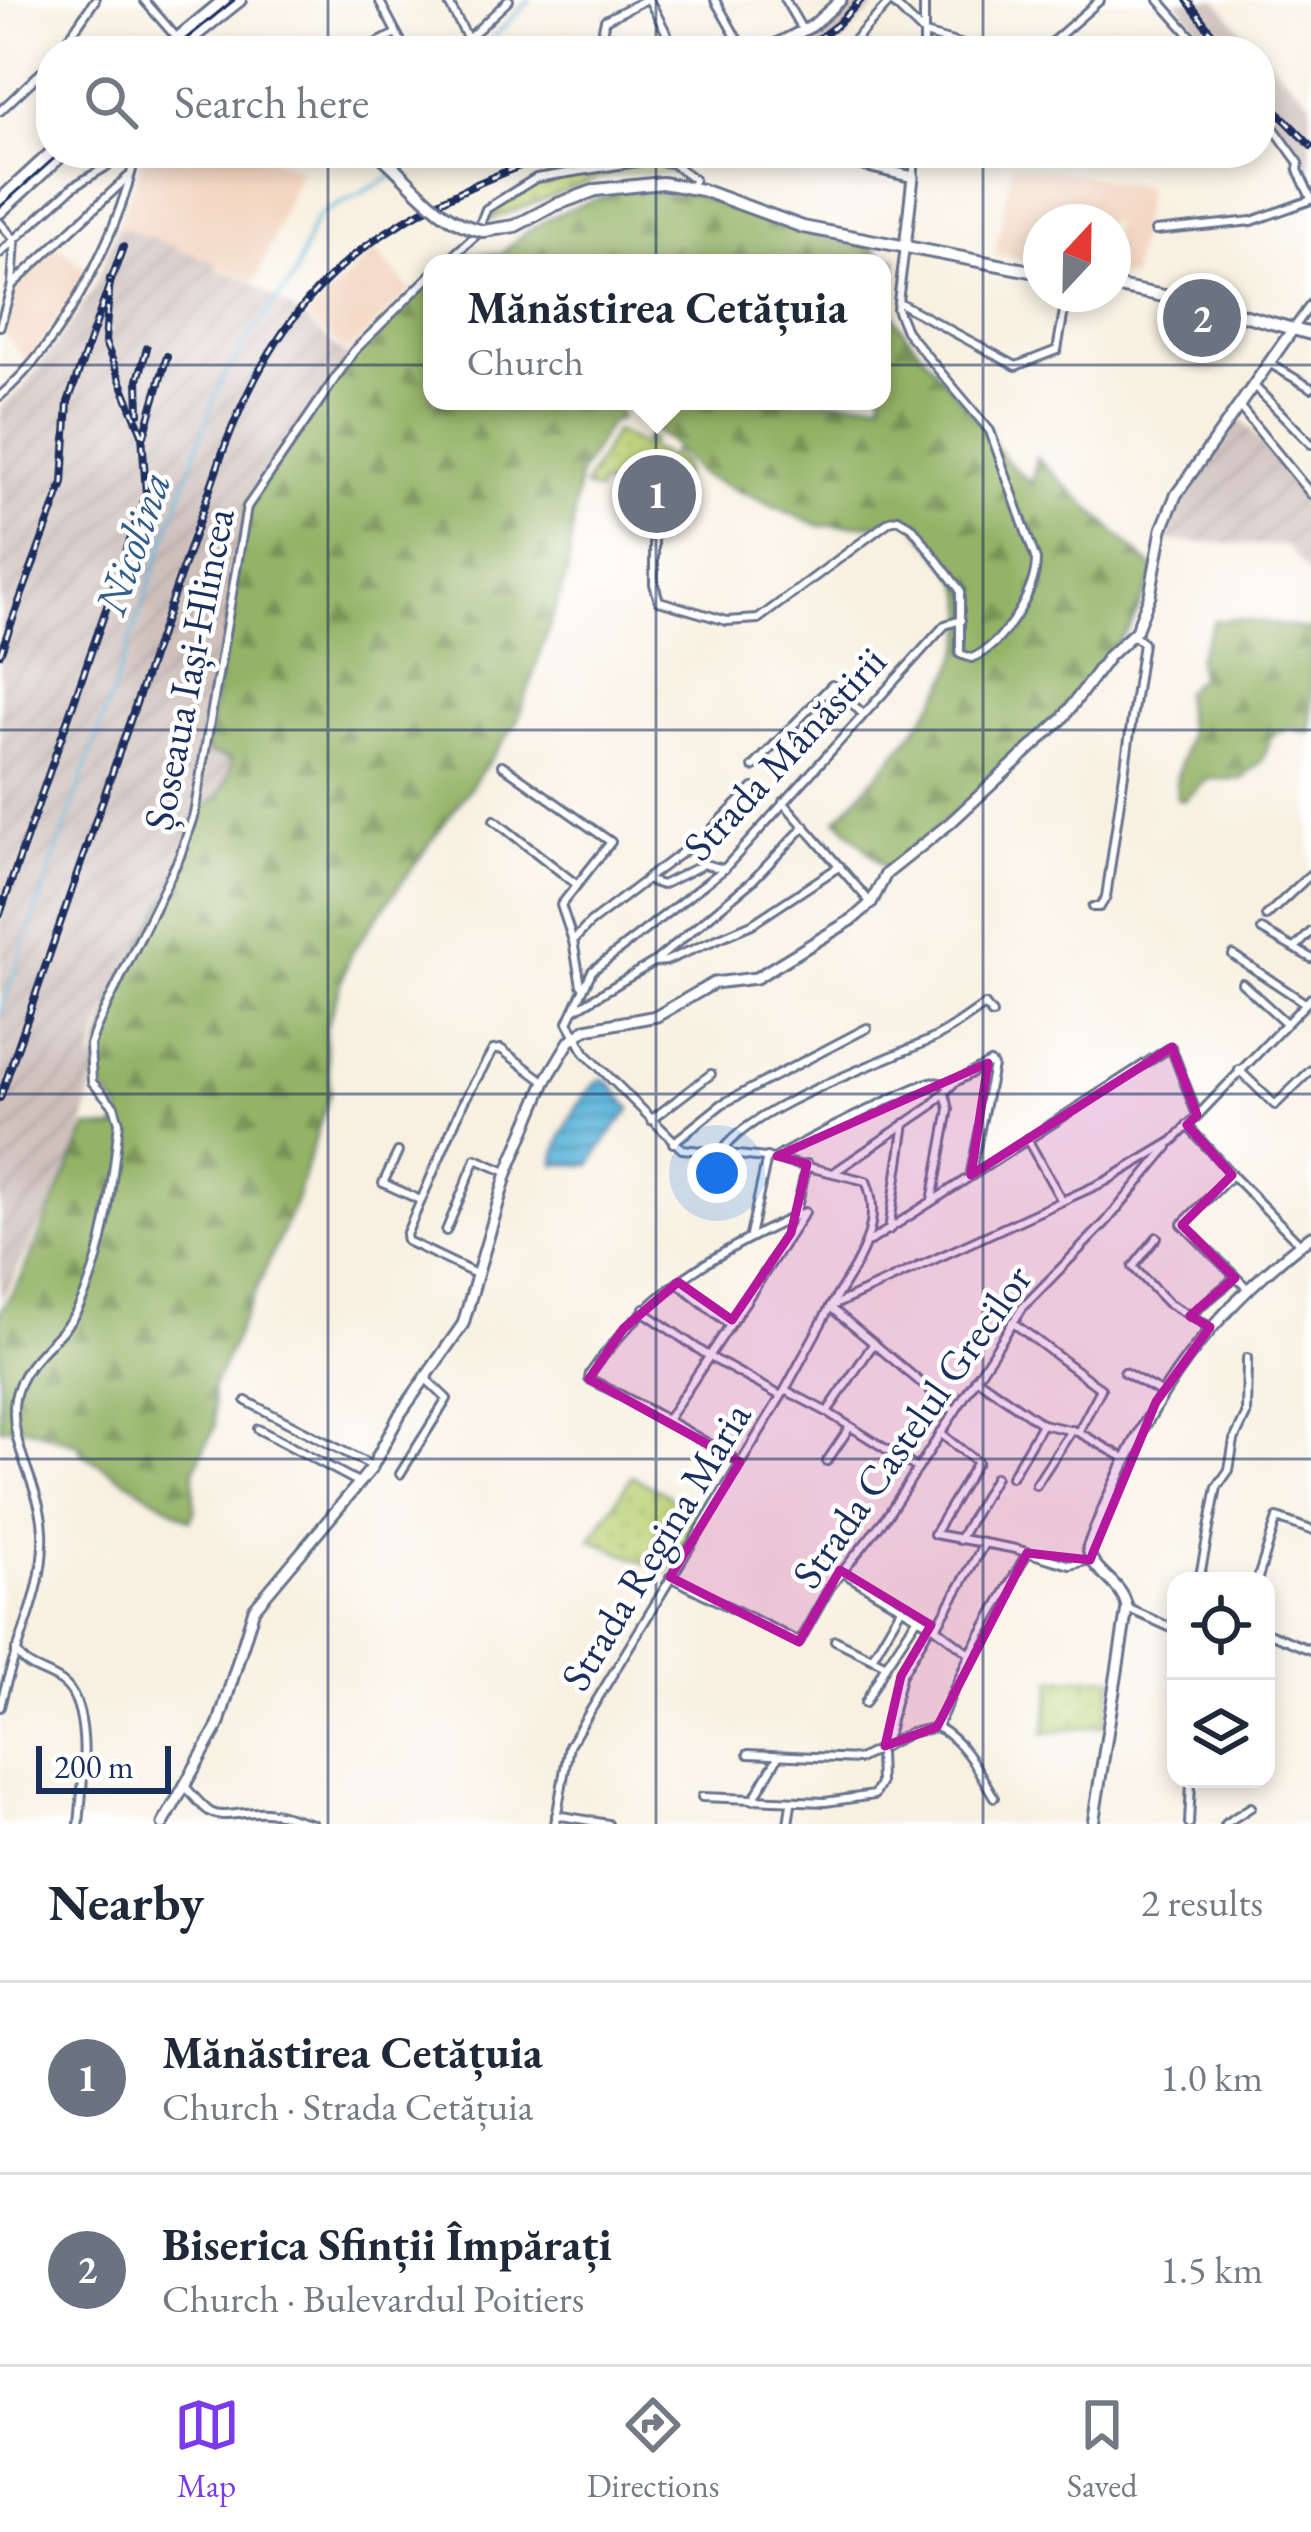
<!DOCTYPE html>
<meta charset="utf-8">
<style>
:root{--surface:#fff;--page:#f2f2f3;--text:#1f2937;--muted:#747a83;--line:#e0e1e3;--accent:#7c3aed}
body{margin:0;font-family:"EB Garamond",serif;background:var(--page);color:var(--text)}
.controls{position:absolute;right:36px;bottom:36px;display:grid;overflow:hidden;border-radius:24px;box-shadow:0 6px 18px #0003}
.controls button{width:108px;height:108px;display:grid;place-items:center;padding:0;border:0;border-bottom:3px solid var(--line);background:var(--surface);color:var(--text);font:60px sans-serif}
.compass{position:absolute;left:1023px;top:204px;width:108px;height:108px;border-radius:50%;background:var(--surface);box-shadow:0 6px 18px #0003;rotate:22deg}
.scale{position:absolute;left:36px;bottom:30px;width:135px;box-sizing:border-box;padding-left:12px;border:6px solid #1b2f5e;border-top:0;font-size:33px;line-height:42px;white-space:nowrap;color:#1b2f5e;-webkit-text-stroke:9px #fff;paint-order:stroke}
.you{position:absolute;left:717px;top:1173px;width:42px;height:42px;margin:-30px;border:9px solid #fff;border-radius:50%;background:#1a73e8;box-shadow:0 0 0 18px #1a73e833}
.badge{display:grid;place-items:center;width:78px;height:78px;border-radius:50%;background:var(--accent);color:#fff;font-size:39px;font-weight:700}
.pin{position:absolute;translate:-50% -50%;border:6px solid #fff;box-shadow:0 3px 12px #0006}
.popup{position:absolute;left:423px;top:254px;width:468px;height:156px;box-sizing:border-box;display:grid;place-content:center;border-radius:24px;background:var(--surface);filter:drop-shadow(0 3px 9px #0005);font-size:39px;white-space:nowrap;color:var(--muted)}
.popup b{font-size:45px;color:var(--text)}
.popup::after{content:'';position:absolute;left:50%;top:100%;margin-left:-24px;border:24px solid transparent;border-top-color:var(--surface)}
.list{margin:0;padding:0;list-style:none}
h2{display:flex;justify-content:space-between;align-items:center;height:156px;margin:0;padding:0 48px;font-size:51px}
h2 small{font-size:39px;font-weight:400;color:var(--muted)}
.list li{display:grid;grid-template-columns:78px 1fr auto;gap:36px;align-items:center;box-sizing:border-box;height:192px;padding:0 48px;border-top:3px solid var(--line)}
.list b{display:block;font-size:45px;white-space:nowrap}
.list p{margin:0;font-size:39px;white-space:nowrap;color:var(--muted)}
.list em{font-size:39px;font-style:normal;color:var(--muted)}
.icon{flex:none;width:66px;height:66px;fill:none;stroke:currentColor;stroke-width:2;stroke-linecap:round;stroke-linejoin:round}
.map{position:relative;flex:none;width:1311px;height:1824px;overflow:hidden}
.search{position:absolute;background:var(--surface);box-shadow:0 6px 18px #0003;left:36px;right:36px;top:36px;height:132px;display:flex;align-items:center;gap:30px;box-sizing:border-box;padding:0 42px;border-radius:48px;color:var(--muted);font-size:45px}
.sheet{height:540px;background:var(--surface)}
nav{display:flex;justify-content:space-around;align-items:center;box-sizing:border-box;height:168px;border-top:3px solid var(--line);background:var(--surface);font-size:33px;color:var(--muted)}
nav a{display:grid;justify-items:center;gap:6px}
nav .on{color:var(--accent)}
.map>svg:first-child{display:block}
.built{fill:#f3d4bf}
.industrial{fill:url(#industrial-furrows)}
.railway{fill:#cfc0bb}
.grass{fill:url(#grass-dots);stroke:#6b806a;stroke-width:3}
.forest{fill:url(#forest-firs);stroke:#587162;stroke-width:3}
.water{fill:url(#water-rules);stroke:#3c729c;stroke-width:3}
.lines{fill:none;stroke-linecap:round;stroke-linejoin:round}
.stream{stroke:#5eb6db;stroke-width:3}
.minor-casing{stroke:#68738c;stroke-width:12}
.tertiary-casing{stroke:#68738c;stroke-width:15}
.secondary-casing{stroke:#68738c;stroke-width:16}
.minor{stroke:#fff;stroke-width:6}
.tertiary{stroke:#fff;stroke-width:9}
.secondary{stroke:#fff;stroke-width:10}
.tram{stroke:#1b2f5e;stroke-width:3}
.rail-casing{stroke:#1b2f5e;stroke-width:8}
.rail{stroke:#fff;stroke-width:3;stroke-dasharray:9;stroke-linecap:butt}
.secondary-bridge-casing{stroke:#68738c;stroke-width:16;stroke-linecap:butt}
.secondary-bridge{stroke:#fff;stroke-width:10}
.marked{fill:#b5179e;fill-opacity:0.2;stroke:#b5179e;stroke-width:9;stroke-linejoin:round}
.grid{fill:none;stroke:#1b2f5e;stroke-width:3;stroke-opacity:0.55}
.labels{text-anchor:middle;stroke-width:9;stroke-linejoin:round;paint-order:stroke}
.street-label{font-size:42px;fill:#1b2f5e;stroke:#fff}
.water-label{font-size:45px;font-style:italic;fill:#325e8a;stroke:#fff}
</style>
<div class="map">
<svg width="1311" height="1824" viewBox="0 0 1311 1824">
<defs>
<pattern id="industrial-furrows" width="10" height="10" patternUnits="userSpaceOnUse" patternTransform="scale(3)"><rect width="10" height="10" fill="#cfc0bb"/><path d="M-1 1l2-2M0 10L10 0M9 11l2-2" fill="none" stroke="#b1a5a3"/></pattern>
<pattern id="grass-dots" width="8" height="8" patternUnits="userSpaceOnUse" patternTransform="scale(3)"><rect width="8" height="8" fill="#bbd175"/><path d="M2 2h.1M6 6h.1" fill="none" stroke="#a0b468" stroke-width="1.8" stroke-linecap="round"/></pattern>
<pattern id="forest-firs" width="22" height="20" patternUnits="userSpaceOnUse" patternTransform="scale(3)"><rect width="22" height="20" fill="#94b366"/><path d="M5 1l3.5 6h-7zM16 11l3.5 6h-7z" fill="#789257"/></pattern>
<pattern id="water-rules" width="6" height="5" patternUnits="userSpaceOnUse" patternTransform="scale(3)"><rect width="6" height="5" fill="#5eb6db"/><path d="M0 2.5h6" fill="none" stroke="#4d94b5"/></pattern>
</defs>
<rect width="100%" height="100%" fill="#fff"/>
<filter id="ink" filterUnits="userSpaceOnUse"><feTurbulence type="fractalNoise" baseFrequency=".00833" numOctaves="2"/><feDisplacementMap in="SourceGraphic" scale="24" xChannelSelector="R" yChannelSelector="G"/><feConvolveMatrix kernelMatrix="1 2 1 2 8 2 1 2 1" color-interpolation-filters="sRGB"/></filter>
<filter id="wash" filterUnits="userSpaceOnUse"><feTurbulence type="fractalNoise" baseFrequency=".004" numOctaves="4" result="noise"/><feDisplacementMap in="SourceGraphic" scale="48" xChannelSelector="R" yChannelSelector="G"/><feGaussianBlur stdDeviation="2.7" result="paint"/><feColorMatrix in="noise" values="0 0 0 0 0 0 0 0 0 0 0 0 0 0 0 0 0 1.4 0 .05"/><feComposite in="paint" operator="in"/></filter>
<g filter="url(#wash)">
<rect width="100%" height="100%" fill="#f8f1e2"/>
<g class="built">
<polygon points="146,153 258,153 300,170 258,277 251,282 118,226"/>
<polygon points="1012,163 1147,187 1132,278 1113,274 1113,222 1041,222 1041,262 995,254"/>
<polygon points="59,245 88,273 78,294 27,361 0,330 14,286"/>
<polygon points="375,250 411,290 347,352 306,317"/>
</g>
<g class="industrial">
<polygon points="118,226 214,262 216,269 251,282 301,316 350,359 207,752 232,759 229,781 209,806 198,809 185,854 186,863 168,891 102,1024 93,1053 95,1072 82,1133 49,1209 0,1304 0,407 23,388 78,314 94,287"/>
<polygon points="1237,414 1311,502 1311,577 1286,546 1166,541 1179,496"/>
</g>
<g class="railway">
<polygon points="854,0 882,0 832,51 790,51 810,41"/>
<polygon points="1176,0 1217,0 1259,51 1215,51"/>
<polygon points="1260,52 1311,101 1311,203 1304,169 1260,110"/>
</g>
<g class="grass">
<path d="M655,164L681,174L642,172L599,178L489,220C512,172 608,170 655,164Z"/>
<polygon points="615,431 643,446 646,437 652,439 649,447 668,458 673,451 684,467 675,515 657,511 658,502 652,501 651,507 623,500 625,492 600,484 598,492 584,487"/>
<polygon points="632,1476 703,1514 668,1573 591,1539"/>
<polygon points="1114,1677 1105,1725 1044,1733 1053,1679"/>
</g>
<g class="forest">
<path d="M624,191L695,195L797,232L877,250L879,257L896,260L890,305L897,322L986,431L1004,459L1032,484L1036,457L1156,571L1130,627L1099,663L1062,719L888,871L837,819C883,769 984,668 964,594C957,568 927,541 910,520L902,515L881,524L820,526L701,475L669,441L644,423L630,401H882V263H452L461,254H502C534,219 579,203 624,191Z"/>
<path d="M432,280V401H618L620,418L609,424L579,476L567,574L517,722L351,953L325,1031L330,1092L294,1206L212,1389L215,1426L194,1469V1512L190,1520L83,1454L78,1444L24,1427L0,1428V1312L20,1280L87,1127L115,1129L121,1111L96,1083C97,1017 155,922 186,863L185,854L198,809C220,802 229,781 232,759L206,752L248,505L355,352Z"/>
<polygon points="1237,619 1311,630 1311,733 1290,728 1271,735 1262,761 1242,779 1208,779 1184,801 1177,798 1176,781 1188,735 1183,693 1200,677 1197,658 1214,621"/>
</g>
<path class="water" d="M601,1079L610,1083L631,1109L609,1135L590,1165L555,1164C555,1141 582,1093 601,1079Z"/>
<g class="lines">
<g class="stream">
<polyline points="480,51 530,0"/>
<polyline points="0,1015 218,388 245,342 294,278 312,226 321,214 392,177 412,153"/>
</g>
</g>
</g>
<g filter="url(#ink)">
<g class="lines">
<g class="minor-casing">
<g id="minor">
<polyline points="144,0 177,38"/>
<polyline points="379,0 406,51"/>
<polyline points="447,0 468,39"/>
<polyline points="649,0 676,51"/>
<polyline points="715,0 744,51"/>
<polyline points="785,0 803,31"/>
<polyline points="1159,0 1204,51"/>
<polyline points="891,1 925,34 984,51"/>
<polyline points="60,51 95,0"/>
<polyline points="361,51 395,34"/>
<polyline points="446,51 468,39 509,0"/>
<polyline points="598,51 605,20 645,0"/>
<polyline points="844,51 892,0"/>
<polyline points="924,51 924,0"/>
<polyline points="1042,51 1100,0"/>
<polyline points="1260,109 1299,163 1298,170 1311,198"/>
<polyline points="0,111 51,63"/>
<polyline points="913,177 916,153"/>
<polyline points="0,223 15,240 12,285 0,326"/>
<polyline points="1155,231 1252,221 1311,200"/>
<polyline points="0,253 74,186 129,153"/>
<polyline points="445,263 476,235 486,209 536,178 650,160 672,163 694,179 692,188"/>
<polyline points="12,285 128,177"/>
<polyline points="898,302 1016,366 1057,350 1067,294"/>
<polyline points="1293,329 1311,304"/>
<polyline points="1269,363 1311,388"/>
<polyline points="1254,386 1311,444"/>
<path d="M0,396C63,342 119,234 136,153"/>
<polyline points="1239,406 1311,494"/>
<path d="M654,508V584L659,601L727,621L758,619L890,521L898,519L912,527L960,590V654L972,658C1003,645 1036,593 1036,560L990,431L906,331L897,309L905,247"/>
<polyline points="502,765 611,842 561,905 573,941 581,985"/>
<polyline points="753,767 832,685 863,714"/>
<polyline points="783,802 871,903"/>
<polyline points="494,820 576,884"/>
<polyline points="646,879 707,834 753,788"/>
<polyline points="1093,907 1100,907 1106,897 1143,643 1133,635"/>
<polyline points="1266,916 1311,874"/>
<polyline points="1262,930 1311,958"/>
<polyline points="573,941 590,923 646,880 662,885 704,864 724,869"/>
<polyline points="1295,948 1311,932"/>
<polyline points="1233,955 1305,1003"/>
<polyline points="654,962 666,961 752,924 840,866"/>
<polyline points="1242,983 1286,1023"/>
<polyline points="574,1010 654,962 751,882 805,826"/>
<polyline points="1239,1070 1275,1105 1311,1070"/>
<polyline points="651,1120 711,1074"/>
<polyline points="1187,1125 1232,1175 1182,1224 1247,1288"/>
<polyline points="1027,1139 1062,1201"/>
<polyline points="673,1143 722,1104 867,1028"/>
<polyline points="398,1152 383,1183 420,1200"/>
<path d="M721,1153C746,1109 882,1062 930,1040C950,1031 967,1017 985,1005L992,1014"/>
<path d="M775,1159C785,1150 920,1083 931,1082C934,1081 947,1085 950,1085"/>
<polyline points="836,1171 930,1107 955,1082 990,1063 993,1066 971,1172"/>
<polyline points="1232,1175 1300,1244"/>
<polyline points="932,1201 949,1109 945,1094"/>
<polyline points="795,1216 807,1164"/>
<polyline points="889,1230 905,1123"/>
<polyline points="446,1231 476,1159 506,1172"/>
<polyline points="750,1236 767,1157"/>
<polyline points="1157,1237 1133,1267 1168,1303 1210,1327"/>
<polyline points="869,1242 1171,1047 1197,1115"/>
<polyline points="476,1274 407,1241 406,1235 464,1101 493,1050 501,1049 545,1082"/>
<polyline points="678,1283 730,1325"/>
<polyline points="644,1308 647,1314 710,1357 781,1396"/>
<polyline points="1189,1316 1235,1278"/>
<polyline points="1012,1322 1101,1389 1078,1432"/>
<polyline points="1124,1372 1162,1393"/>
<polyline points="976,1378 1042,1424 1078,1432 1128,1460"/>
<polyline points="785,1390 827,1412 874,1343"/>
<polyline points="246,1401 372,1466"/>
<path d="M955,1411L830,1307C853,1269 886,1227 866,1181L775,1159L682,1149L585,1053L568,1022L592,971L724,869L945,625L961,620"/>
<polyline points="827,1412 918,1469"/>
<path d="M667,1420L805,1212C716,1251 646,1293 590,1374L589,1379C641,1404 690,1433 740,1462"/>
<polyline points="258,1429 360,1483"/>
<polyline points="940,1433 977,1462 934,1534 1016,1549 1070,1565 1090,1560"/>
<polyline points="827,1461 850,1427"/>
<polyline points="400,1474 447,1399 425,1378"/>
<polyline points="1011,1477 1042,1424"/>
<polyline points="1036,1485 1072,1430"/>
<polyline points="959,1540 995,1477"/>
<polyline points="842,1572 936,1628 970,1654"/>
<polyline points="670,1577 799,1642 830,1587 887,1516 1023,1307 1106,1222 1168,1147"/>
<polyline points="1199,1581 1217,1487 1229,1470 1234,1440 1246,1415 1247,1358"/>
<polyline points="1257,1581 1277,1518 1311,1530"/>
<polyline points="1127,1608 1176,1630"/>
<polyline points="936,1628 984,1544"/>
<polyline points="1266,1632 1311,1650"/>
<polyline points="835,1640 886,1665 918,1617"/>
<path d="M16,1650C27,1671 44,1669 62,1682C94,1705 82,1790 79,1824"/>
<polyline points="872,1658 902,1607"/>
<polyline points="865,1703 886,1665"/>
<path d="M0,1707C13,1647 46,1594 43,1531C41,1485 7,1444 15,1398C23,1358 61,1341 78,1309C106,1254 112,1183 119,1122L114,1106L92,1082L90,1045L96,1028L180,856L194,814L247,507L354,351L432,274"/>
<polyline points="937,1727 970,1654 1026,1555"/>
<polyline points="885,1746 901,1676 931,1625"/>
<path d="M748,1754L859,1759L910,1733L937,1727C966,1744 977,1769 994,1797"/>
<path d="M185,1786C217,1824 212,1815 257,1812C275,1810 295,1820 313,1824"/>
<polyline points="702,1797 825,1802 874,1795 880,1784 879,1752"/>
<polyline points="753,1800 778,1757"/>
<polyline points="556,1815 608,1824"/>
<polyline points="555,1824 569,1746 785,1390 830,1307 1106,1181 1173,1141 1311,998"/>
<polyline points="788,1824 791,1804"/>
<polyline points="1189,1824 1191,1783"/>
<polyline points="1225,1824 1251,1807"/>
</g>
</g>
<g class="tertiary-casing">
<g id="tertiary">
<polyline points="763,51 812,26 841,0"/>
<polyline points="814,153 913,177 905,247"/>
<polyline points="163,1824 218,1726 254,1609 371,1469 400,1414 463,1324 507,1173 545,1082 569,1042 586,1029 657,1016 714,983 756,978 853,919 871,903 886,874 950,823 1062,719 1109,656 1136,631 1150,595 1162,529 1176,495 1293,329"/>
<path d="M1093,1824L1127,1608C1123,1581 1091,1573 1088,1548C1139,1415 1197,1322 1311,1236"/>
</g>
</g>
<g class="secondary-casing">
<g id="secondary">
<polyline points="162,51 224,0"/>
<polyline points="176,51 240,0"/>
<polyline points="0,200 51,153"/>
<polyline points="0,212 64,153"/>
<polyline points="483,231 515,226 555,205 596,190 662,183 702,190 803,227 1041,273"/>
<polyline points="1113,286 1200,303 1311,334"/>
</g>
</g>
<use href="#minor" class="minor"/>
<use href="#tertiary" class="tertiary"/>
<use href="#secondary" class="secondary"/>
<g class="tram">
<polyline points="171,51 234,0"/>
<polyline points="0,207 60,153"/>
</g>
<g class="rail-casing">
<g id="rail">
<polyline points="1187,0 1225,51"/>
<polyline points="802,51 837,25 861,0"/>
<polyline points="1260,94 1311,146"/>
<polyline points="139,413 138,380 147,348"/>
<polyline points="144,436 167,356"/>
<polyline points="0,654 63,483 68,402 123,247"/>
<polyline points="0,914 146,494 142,434 105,342 110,279"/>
<path d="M0,1098L221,457C287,276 379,219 553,153"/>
</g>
</g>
<use href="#rail" class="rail"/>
<g class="secondary-bridge-casing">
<path id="secondary-bridge" d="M378,153C412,181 437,222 483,231"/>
</g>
<use href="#secondary-bridge" class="secondary-bridge"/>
</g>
</g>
<path class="marked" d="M1172,1047L1197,1115L1187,1125L1232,1175L1182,1225L1235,1278L1190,1316L1210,1327L1156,1402L1090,1560L1027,1553L937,1727L885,1746L901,1676L931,1625L840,1570L799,1642L670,1577L740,1462L589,1379L623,1329L678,1282L732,1320L791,1233L807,1164L777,1156L988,1063L971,1175Z"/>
<path class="grid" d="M328,0V51M656,0V51M983,0V51M328,153V1824M656,153V1824M983,153V1824M0,365H1311M0,730H1311M0,1094H1311M0,1459H1311"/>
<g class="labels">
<g class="street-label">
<text transform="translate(188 669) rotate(-79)" y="15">Șoseaua Iași-Hlincea</text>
<text transform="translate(784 753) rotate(-47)" y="15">Strada Mânăstirii</text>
<text transform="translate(911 1426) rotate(-55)" y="15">Strada Castelul Grecilor</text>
<text transform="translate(655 1546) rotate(-59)" y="15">Strada Regina Maria</text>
</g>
<g class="water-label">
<text transform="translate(132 543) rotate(-71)" y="16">Nicolina</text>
</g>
</g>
</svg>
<div class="controls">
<button><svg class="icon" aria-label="locate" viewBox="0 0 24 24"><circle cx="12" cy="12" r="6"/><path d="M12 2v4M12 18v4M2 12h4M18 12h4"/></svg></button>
<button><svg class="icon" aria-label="layers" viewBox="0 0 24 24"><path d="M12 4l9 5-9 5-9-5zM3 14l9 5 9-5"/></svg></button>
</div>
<svg class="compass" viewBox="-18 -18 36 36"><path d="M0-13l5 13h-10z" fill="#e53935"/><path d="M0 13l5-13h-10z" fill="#747a83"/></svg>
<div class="scale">200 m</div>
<div class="you"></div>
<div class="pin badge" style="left:657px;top:494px;background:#6b7280">1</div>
<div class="popup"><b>Mănăstirea Cetățuia</b>Church</div>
<div class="pin badge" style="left:1202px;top:318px;background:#6b7280">2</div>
<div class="search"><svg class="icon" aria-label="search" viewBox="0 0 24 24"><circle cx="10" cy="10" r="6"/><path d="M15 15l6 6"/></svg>Search here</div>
</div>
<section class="sheet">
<h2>Nearby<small>2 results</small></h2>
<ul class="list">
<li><span class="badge" style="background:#6b7280">1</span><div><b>Mănăstirea Cetățuia</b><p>Church · Strada Cetățuia</p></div><em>1.0 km</em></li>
<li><span class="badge" style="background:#6b7280">2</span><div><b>Biserica Sfinții Împărați</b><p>Church · Bulevardul Poitiers</p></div><em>1.5 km</em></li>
</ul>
</section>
<nav>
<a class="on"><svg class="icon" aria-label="map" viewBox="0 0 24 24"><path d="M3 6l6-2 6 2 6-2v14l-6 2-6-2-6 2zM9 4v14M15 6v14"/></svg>Map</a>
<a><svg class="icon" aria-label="directions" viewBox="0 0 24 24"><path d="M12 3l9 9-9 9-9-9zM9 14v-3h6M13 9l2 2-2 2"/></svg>Directions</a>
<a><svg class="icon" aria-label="saved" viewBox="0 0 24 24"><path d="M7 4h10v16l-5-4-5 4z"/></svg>Saved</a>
</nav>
